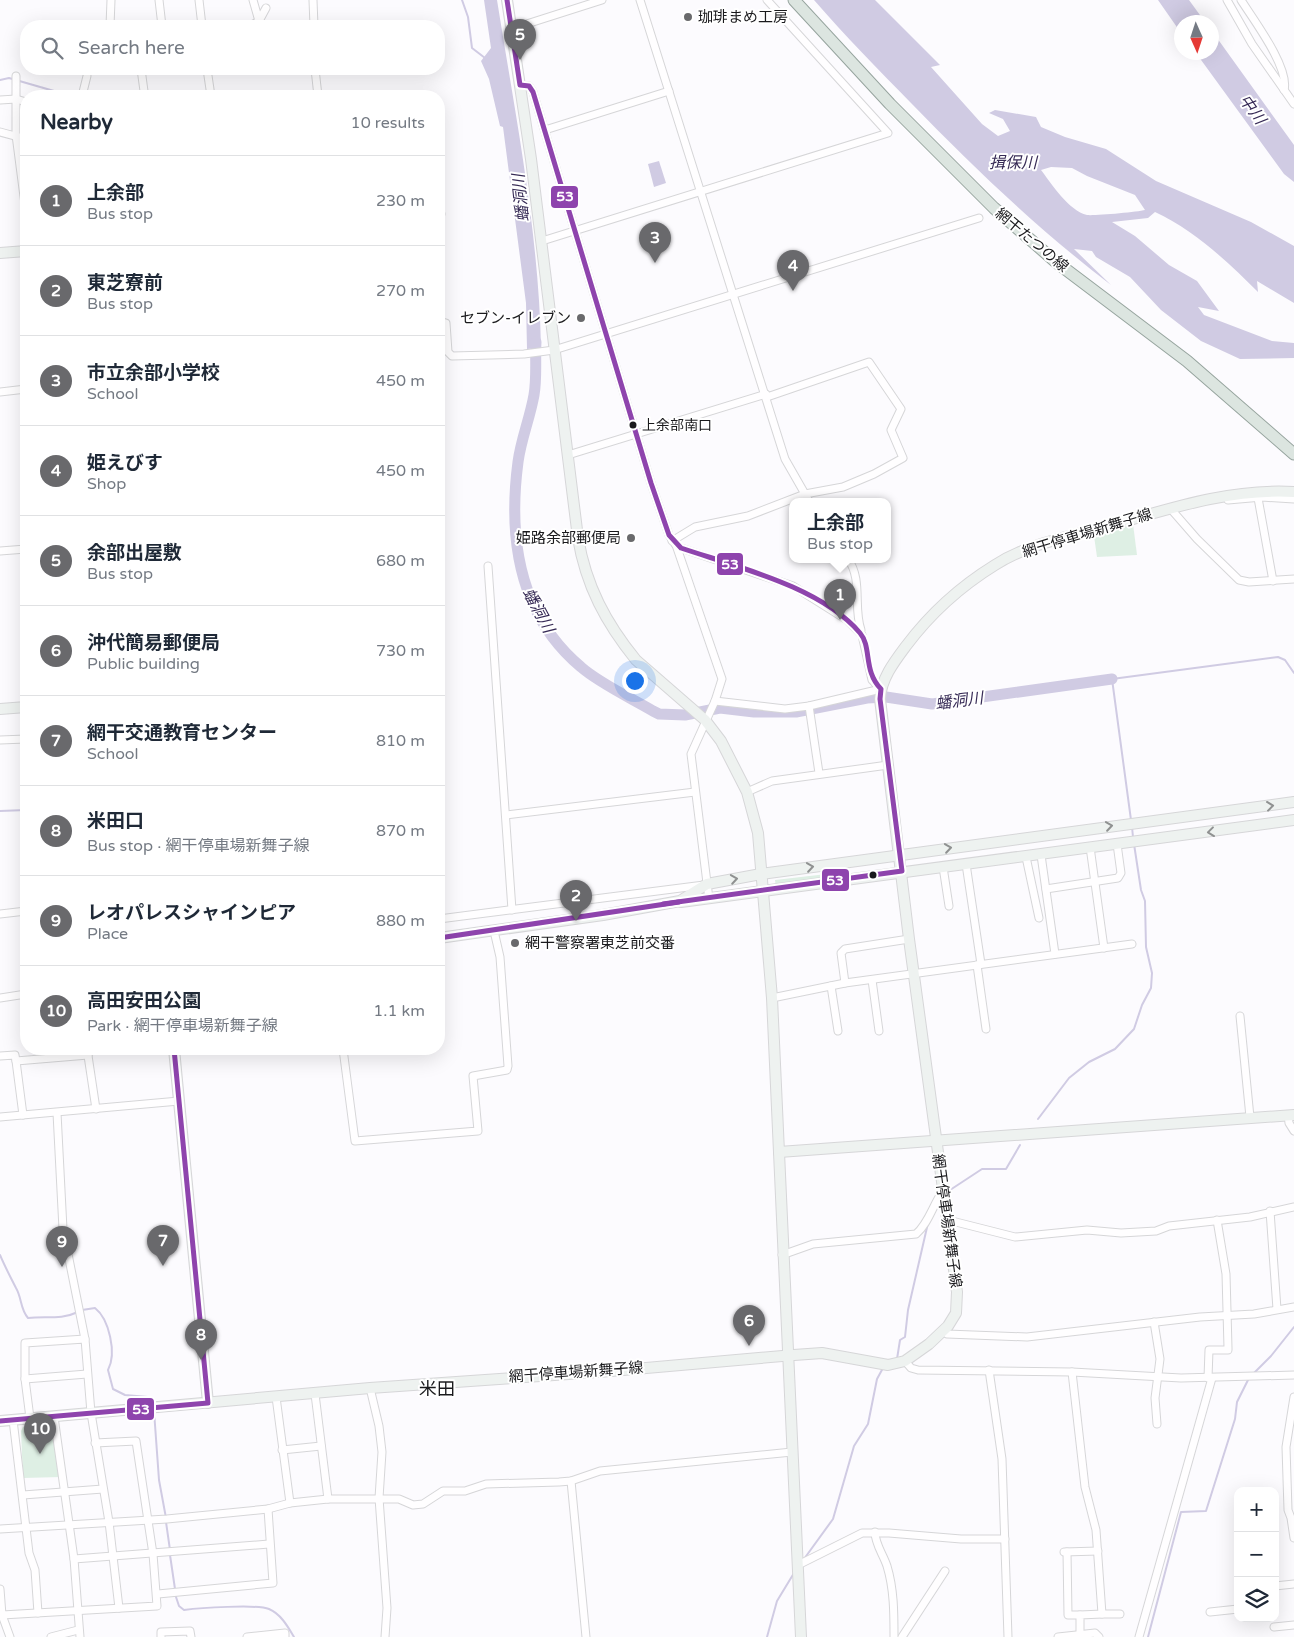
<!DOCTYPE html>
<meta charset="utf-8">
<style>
:root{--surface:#fff;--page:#f2f2f3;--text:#1f2937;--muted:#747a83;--line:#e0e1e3;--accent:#69696c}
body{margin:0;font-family:"Varela Round","Noto Sans JP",sans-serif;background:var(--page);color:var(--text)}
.controls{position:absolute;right:15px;bottom:15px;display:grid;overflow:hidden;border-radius:10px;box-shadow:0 5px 20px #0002}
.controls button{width:45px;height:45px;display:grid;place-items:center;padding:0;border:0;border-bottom:1px solid var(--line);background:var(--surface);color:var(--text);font:25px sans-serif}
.compass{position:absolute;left:1174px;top:15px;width:45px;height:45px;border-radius:50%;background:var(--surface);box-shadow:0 5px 20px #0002;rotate:177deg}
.you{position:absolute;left:634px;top:680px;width:18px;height:18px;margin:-12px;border:4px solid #fff;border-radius:50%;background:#1a73e8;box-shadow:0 0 0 8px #1a73e833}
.badge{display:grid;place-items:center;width:32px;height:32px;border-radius:50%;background:var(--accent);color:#fff;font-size:16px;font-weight:700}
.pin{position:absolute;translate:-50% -41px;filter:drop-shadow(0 1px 2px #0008)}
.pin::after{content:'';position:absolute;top:26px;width:18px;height:15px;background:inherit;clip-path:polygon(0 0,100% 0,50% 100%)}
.popup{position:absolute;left:789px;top:498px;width:102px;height:65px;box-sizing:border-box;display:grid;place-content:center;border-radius:10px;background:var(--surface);filter:drop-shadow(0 1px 4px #0005);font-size:16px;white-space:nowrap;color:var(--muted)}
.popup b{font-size:19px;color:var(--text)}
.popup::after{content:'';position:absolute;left:50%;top:100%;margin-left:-10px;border:10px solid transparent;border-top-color:var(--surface)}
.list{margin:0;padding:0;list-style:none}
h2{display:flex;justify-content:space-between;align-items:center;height:65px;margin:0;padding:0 20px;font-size:21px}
h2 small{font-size:16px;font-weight:400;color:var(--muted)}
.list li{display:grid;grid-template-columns:32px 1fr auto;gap:15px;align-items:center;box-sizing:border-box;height:90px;padding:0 20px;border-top:1px solid var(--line)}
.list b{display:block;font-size:19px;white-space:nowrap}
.list p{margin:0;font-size:16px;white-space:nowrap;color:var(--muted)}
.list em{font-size:16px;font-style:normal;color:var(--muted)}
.icon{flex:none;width:28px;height:28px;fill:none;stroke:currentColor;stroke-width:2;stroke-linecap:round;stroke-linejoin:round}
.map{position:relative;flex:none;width:1294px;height:1637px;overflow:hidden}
.search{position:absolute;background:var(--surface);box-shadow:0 5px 20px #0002;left:20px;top:20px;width:425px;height:55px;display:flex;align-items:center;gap:12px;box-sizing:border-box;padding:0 18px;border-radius:20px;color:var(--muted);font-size:19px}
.panel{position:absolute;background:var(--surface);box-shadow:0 5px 20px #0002;left:20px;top:90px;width:425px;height:965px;border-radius:20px}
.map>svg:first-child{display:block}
.green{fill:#deefe4}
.water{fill:#d0cbe3;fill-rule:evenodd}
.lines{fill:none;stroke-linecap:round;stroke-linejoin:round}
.stream{stroke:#d0cbe3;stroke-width:2}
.river{stroke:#d0cbe3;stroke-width:11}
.street-casing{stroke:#d6d6d8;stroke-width:9}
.secondary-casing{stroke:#d6d6d8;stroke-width:12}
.primary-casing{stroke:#96a49e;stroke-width:13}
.street{stroke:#fffeff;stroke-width:7}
.secondary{stroke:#eef2f0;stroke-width:10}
.primary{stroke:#dce5e0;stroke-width:11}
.bus-1-casing{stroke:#fff;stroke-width:9}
.bus-1{stroke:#8e44ad;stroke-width:5}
.oneway{stroke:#8f9191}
.poi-dot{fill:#69696c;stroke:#fff;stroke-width:2}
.bus-dot{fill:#1a1a1d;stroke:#fff;stroke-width:2}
.labels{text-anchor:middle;stroke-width:4;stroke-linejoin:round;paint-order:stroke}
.bus-label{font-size:14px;fill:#1a1a1d;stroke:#fff;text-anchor:start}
.poi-label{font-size:15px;fill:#1a1a1d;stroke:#fff;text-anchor:start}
.street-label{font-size:15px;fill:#1a1a1d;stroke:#fff}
.water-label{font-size:16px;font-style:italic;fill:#372b56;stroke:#fff}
.quarter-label{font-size:18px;fill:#1a1a1d;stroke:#fff}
.line-badge{stroke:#fff;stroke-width:2}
.badge-label{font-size:14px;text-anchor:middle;font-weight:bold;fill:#fff}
</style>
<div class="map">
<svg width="1294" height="1637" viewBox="0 0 1294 1637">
<rect width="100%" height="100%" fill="#fcfbfe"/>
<g class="green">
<polygon points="1133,524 1137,555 1097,557 1094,536"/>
<polygon points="844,872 845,881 776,889 775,880"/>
<polygon points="51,1424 61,1477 23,1478 21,1431 23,1427"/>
</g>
<g class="water">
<path d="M484,0H497C515,113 539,233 541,348L527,349L526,303L503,127L500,126L489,79L481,61L491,48Z"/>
<path d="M814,0H875L940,65L931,67L982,124L998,136L1010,131L1003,119L989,113L995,110L1036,117L1041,127L1065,137L1106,149L1156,181L1251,222L1294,246V303L1257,281L1258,292C1228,262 1194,230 1155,212L1148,218L1112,222L1135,236L1169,265L1197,281L1219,311L1198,307L1204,315L1272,341L1294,343V358L1240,359L1201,341L1161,310L1130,277L1096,257L1092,251L1074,249L1111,285C1039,230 974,168 911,103C878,69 845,36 814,0ZM1051,167L1072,168L1087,176L1135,195L1145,210C1137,212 1093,216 1087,215C1069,211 1051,183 1041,170Z"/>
<polygon points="1158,0 1189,0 1205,22 1182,22 1181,33"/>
<polygon points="1212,31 1294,145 1294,182 1284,174 1196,53 1212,52"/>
<polygon points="659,161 666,183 654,187 648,164"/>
</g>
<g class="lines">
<g class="stream">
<polyline points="462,0 468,17 472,48 485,58"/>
<polyline points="0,80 9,78 61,93 81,93"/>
<polyline points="85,94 93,96"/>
<polyline points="0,811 26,810"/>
<polyline points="1131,820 1112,679 1278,657 1285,660 1294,673"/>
<polyline points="1132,827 1133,837"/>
<polyline points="1038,1119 1069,1078 1089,1062 1115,1049 1134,1029 1142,1005 1151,988 1152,973 1146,947 1145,901 1141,890 1134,844"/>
<polyline points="947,1192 982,1169 1006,1169 1020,1145"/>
<path d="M0,1255C5,1267 10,1276 16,1288C22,1298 20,1309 28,1318C46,1316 61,1320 78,1312"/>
<path d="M82,1310L95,1308C109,1319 117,1353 108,1370L113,1389L125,1395L148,1397L153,1403"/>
<polyline points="897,1359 900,1340 905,1337 908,1310 928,1223"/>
<polyline points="1254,1373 1271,1356 1294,1327"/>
<polyline points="154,1411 159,1480 166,1518"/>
<polyline points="166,1522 170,1550"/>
<polyline points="170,1555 175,1589"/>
<polyline points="804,1559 833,1519 854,1446 868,1424 877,1379 883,1368"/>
<path d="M175,1594L179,1606L184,1610C199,1608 257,1604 269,1609C281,1614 288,1627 294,1637"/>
<polyline points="767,1637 777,1601 794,1573"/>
<polyline points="1148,1637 1181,1512 1206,1511 1235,1419 1237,1402 1249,1378"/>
</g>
<path class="river" d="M536,342C535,359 537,378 534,395C530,418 521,439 518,462C508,538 519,615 581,667C599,683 631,698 653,711L659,714L685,715L720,708L754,712H796L867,698L886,697L932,704L1112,679"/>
<g class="street-casing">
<g id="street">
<polyline points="159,0 162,26"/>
<polyline points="199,0 202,26"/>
<polyline points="253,0 259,21"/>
<polyline points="313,0 314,26"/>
<polyline points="640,0 785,459 809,501"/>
<polyline points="1227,0 1252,44 1294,104"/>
<path d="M1241,0C1253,19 1290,68 1284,90"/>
<polyline points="110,26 111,0"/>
<polyline points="250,26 259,21 266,8"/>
<polyline points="511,29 602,0"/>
<polyline points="141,69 144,91"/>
<polyline points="207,69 211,96"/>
<polyline points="315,69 318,96"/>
<polyline points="16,76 16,135 26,212"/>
<polyline points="520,85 529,86 533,92 651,483 669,535 675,544 681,548 793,586 847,620 862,635 872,680 881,689"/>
<polyline points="82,96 87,76"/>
<polyline points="0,100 16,99 26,102"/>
<polyline points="545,130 669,91"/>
<polyline points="0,132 26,139"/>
<polyline points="439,214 441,214"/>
<polyline points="542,241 888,133 767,0"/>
<polyline points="439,321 446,323 448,352 452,356 524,354 554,350 979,218"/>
<polyline points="0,392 26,389"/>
<polyline points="568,455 766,394"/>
<polyline points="1258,498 1273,581"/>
<polyline points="1228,500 1262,497 1294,499"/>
<polyline points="1170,508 1197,539 1239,580 1249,582 1294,579"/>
<polyline points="672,541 695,527 748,516 805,494 843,487 874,474 903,458 891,430 901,409 869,362 767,397"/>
<polyline points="676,545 722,679 715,701 691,754 709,899"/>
<polyline points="0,551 26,549"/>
<path d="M848,559C863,580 853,607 861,630"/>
<polyline points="488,566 512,910"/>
<polyline points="715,701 785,709 809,706 881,689"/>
<polyline points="809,706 819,773"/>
<polyline points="0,740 26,739"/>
<polyline points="747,792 772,781 888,765"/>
<polyline points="506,815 695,792"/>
<polyline points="1090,847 1104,948"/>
<polyline points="1041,855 1055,954"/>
<polyline points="1026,857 1039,918"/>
<polyline points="966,864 981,964"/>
<polyline points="943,867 949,906"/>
<polyline points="1046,889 1118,878 1121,873 1117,844"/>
<polyline points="0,914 26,911"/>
<polyline points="439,919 704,885"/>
<polyline points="977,965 986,1029"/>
<polyline points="872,980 879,1031"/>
<polyline points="845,983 841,953 845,949 909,939"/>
<polyline points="831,986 838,1031"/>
<polyline points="0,998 26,994"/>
<polyline points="772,998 845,983 1132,944"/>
<polyline points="1240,1016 1250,1117"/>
<polyline points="87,1049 96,1109"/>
<polyline points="343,1049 355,1141 478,1131 473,1076 507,1070 508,1066 500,957 494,931"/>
<polyline points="0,1056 15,1055 16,1061"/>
<polyline points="57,1113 63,1229 85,1339"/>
<polyline points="23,1115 16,1061 88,1055"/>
<polyline points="1288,1115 1289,1123 1294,1131"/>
<polyline points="0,1117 179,1101"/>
<polyline points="1270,1211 1277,1309"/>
<polyline points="948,1222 952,1221 1015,1237 1087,1230 1121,1233 1156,1231 1169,1226 1250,1217 1294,1207"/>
<path d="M782,1255L813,1244L916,1234C929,1223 933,1204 943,1191"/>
<polyline points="1154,1322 1160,1359 1155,1398 1157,1424"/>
<polyline points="944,1331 947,1334 1027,1337 1200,1317 1254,1314 1294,1307"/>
<polyline points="905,1361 911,1368 918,1370 1072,1372 1181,1378 1294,1375"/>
<polyline points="989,1370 1002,1459 1008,1637"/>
<polyline points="1072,1372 1085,1487 1096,1530 1102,1614 1080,1615 1080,1633"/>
<polyline points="1208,1378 1209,1350 1228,1350 1228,1348 1226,1274 1217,1220"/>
<polyline points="25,1379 87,1374"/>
<polyline points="370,1388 379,1426 382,1452 379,1498 387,1608 385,1637"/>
<polyline points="315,1394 328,1499"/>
<polyline points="276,1397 290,1503"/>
<polyline points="1294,1397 1286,1447 1288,1510 1291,1518 1294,1538"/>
<polyline points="54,1417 74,1559 80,1637"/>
<polyline points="30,1418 25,1379 25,1343 85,1339 91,1413 109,1522 119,1608"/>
<polyline points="13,1420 29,1553 35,1570 38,1613"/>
<polyline points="282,1450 321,1446"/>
<polyline points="571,1481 586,1637"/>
<polyline points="23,1495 103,1489"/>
<polyline points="0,1529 167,1519 268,1509 290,1503 328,1499 399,1499 413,1505 423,1504 443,1491 465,1491 486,1484 559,1482 571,1481 600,1471 792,1452"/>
<path d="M875,1532C875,1544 883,1554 887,1566C894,1589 894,1613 894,1637"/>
<polyline points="1064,1552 1098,1551"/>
<polyline points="1067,1552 1068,1615 1080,1615"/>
<polyline points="74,1559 269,1544"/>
<polyline points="798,1565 862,1533 889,1533 961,1539 1005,1539"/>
<polyline points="1275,1586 1294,1584"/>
<polyline points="0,1589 2,1615 157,1606 153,1554 136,1441 95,1443"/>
<polyline points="158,1594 273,1583 268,1509"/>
<polyline points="1210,1612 1238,1609"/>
<polyline points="1102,1614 1120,1614"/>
<polyline points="2,1615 10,1637"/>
<polyline points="1274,1627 1294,1625"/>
<polyline points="51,1637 78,1630"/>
<polyline points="161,1637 161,1632 190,1631 191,1637"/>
<polyline points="247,1637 285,1633 285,1637"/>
<polyline points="902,1637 945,1571"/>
<polyline points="1058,1637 1095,1633 1099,1637"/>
<polyline points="1139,1637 1212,1378"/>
</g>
</g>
<g class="secondary-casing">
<g id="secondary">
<path d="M507,0L531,159L578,538C586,586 606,623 636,660L705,720L721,741L747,792L758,833L772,998L801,1637"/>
<polyline points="0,253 26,251"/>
<polyline points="0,709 26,707"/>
<polyline points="681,902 1294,820"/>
<polyline points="439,938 603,915 680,901 707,884 761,874 1294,802"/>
<polyline points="174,1049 208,1403"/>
<polyline points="779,1152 1294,1115"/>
<path d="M0,1421L370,1388L612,1371L794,1355L822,1353L888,1365L905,1361L929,1344L948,1326L956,1313L957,1292L909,939L880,699C881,679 894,662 906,646C930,614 961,586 995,565C1026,545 1063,538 1098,529C1163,511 1226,488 1294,492"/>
</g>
</g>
<g class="primary-casing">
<polyline id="primary" points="794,0 890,104 994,208 1056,262 1187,361 1294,454"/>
</g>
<use href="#street" class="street"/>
<use href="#secondary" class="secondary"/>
<use href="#primary" class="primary"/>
<g class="bus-1-casing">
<g id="bus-1">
<path d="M507,0L520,85L529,86L533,92L651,483L669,535L681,548C737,567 821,587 860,633C872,647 863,671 881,689L880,699L902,871L663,904"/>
<polyline points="439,938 679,902"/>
<polyline points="0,1421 208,1403 174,1049"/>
</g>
</g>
<use href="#bus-1" class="bus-1"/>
</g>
<defs><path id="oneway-chevron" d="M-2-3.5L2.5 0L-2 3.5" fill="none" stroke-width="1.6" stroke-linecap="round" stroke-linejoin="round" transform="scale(1.25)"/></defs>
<g class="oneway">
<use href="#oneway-chevron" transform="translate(1270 806) rotate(-7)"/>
<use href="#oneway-chevron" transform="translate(1109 826) rotate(-8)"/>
<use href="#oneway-chevron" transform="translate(1211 832) rotate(173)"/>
<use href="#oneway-chevron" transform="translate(948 848) rotate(-8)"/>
<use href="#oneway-chevron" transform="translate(810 867) rotate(-8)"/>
<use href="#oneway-chevron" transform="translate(734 879) rotate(-9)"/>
</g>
<g class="poi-dot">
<circle cx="688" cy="17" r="5"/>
<circle cx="581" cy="318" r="5"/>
<circle cx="631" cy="538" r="5"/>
<circle cx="515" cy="943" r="5"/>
</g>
<g class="bus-dot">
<circle cx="633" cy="425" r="4.5"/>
<circle cx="873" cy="875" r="4.5"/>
</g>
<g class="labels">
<g class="bus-label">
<text x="642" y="430">上余部南口</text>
</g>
<g class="poi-label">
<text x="698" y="22">珈琲まめ工房</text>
<text x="571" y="323" text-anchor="end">セブン-イレブン</text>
<text x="621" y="543" text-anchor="end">姫路余部郵便局</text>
<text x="525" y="948">網干警察署東芝前交番</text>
</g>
<g class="street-label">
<text transform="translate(1032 240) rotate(40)" y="5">網干たつの線</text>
<text transform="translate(1087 533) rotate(-17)" y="5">網干停車場新舞子線</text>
<text transform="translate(947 1221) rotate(82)" y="5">網干停車場新舞子線</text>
<text transform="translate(576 1372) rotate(-4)" y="5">網干停車場新舞子線</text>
</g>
<g class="water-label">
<text transform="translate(1253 109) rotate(54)" y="6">中川</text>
<text x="1013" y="168">揖保川</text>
<text transform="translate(520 198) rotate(-96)" y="6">蟠洞川</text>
<text transform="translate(539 610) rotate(62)" y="6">蟠洞川</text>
<text transform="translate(959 700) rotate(-7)" y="6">蟠洞川</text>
</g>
<g class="quarter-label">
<text x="437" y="1395">米田</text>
</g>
</g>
<g class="line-badge">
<rect x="550" y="185" width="29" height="24" rx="5" fill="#8e44ad"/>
<rect x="716" y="552" width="28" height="24" rx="5" fill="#8e44ad"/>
<rect x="821" y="868" width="29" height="24" rx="5" fill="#8e44ad"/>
<rect x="126" y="1397" width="29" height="24" rx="5" fill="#8e44ad"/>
</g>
<g class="badge-label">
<text x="565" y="201">53</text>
<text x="730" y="569">53</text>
<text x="835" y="885">53</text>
<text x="141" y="1414">53</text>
</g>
</svg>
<div class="controls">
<button>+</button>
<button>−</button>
<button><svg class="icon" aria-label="layers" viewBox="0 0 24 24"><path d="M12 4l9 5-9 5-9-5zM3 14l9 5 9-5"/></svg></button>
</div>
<svg class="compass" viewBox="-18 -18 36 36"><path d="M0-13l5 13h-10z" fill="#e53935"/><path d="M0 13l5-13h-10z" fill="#747a83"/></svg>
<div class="you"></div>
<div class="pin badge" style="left:840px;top:620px">1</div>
<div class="popup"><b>上余部</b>Bus stop</div>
<div class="pin badge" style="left:576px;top:921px">2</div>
<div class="pin badge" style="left:655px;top:263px">3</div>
<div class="pin badge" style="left:793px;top:291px">4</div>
<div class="pin badge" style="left:520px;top:60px">5</div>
<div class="pin badge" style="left:749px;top:1346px">6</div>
<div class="pin badge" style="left:163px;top:1266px">7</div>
<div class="pin badge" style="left:201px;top:1360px">8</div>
<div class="pin badge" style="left:62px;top:1267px">9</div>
<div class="pin badge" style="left:40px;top:1454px">10</div>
<div class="search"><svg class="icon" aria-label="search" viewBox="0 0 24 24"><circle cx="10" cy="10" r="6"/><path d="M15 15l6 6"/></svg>Search here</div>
<section class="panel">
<h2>Nearby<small>10 results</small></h2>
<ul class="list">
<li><span class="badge">1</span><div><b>上余部</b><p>Bus stop</p></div><em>230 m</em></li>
<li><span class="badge">2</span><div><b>東芝寮前</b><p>Bus stop</p></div><em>270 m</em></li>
<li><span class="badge">3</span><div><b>市立余部小学校</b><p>School</p></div><em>450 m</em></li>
<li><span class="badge">4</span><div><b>姫えびす</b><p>Shop</p></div><em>450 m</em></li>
<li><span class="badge">5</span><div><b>余部出屋敷</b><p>Bus stop</p></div><em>680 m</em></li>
<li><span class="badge">6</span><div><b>沖代簡易郵便局</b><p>Public building</p></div><em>730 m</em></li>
<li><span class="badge">7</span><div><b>網干交通教育センター</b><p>School</p></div><em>810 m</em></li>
<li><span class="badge">8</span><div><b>米田口</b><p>Bus stop · 網干停車場新舞子線</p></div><em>870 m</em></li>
<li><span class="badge">9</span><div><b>レオパレスシャインピア</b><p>Place</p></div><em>880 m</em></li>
<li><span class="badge">10</span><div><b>高田安田公園</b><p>Park · 網干停車場新舞子線</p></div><em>1.1 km</em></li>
</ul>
</section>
</div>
